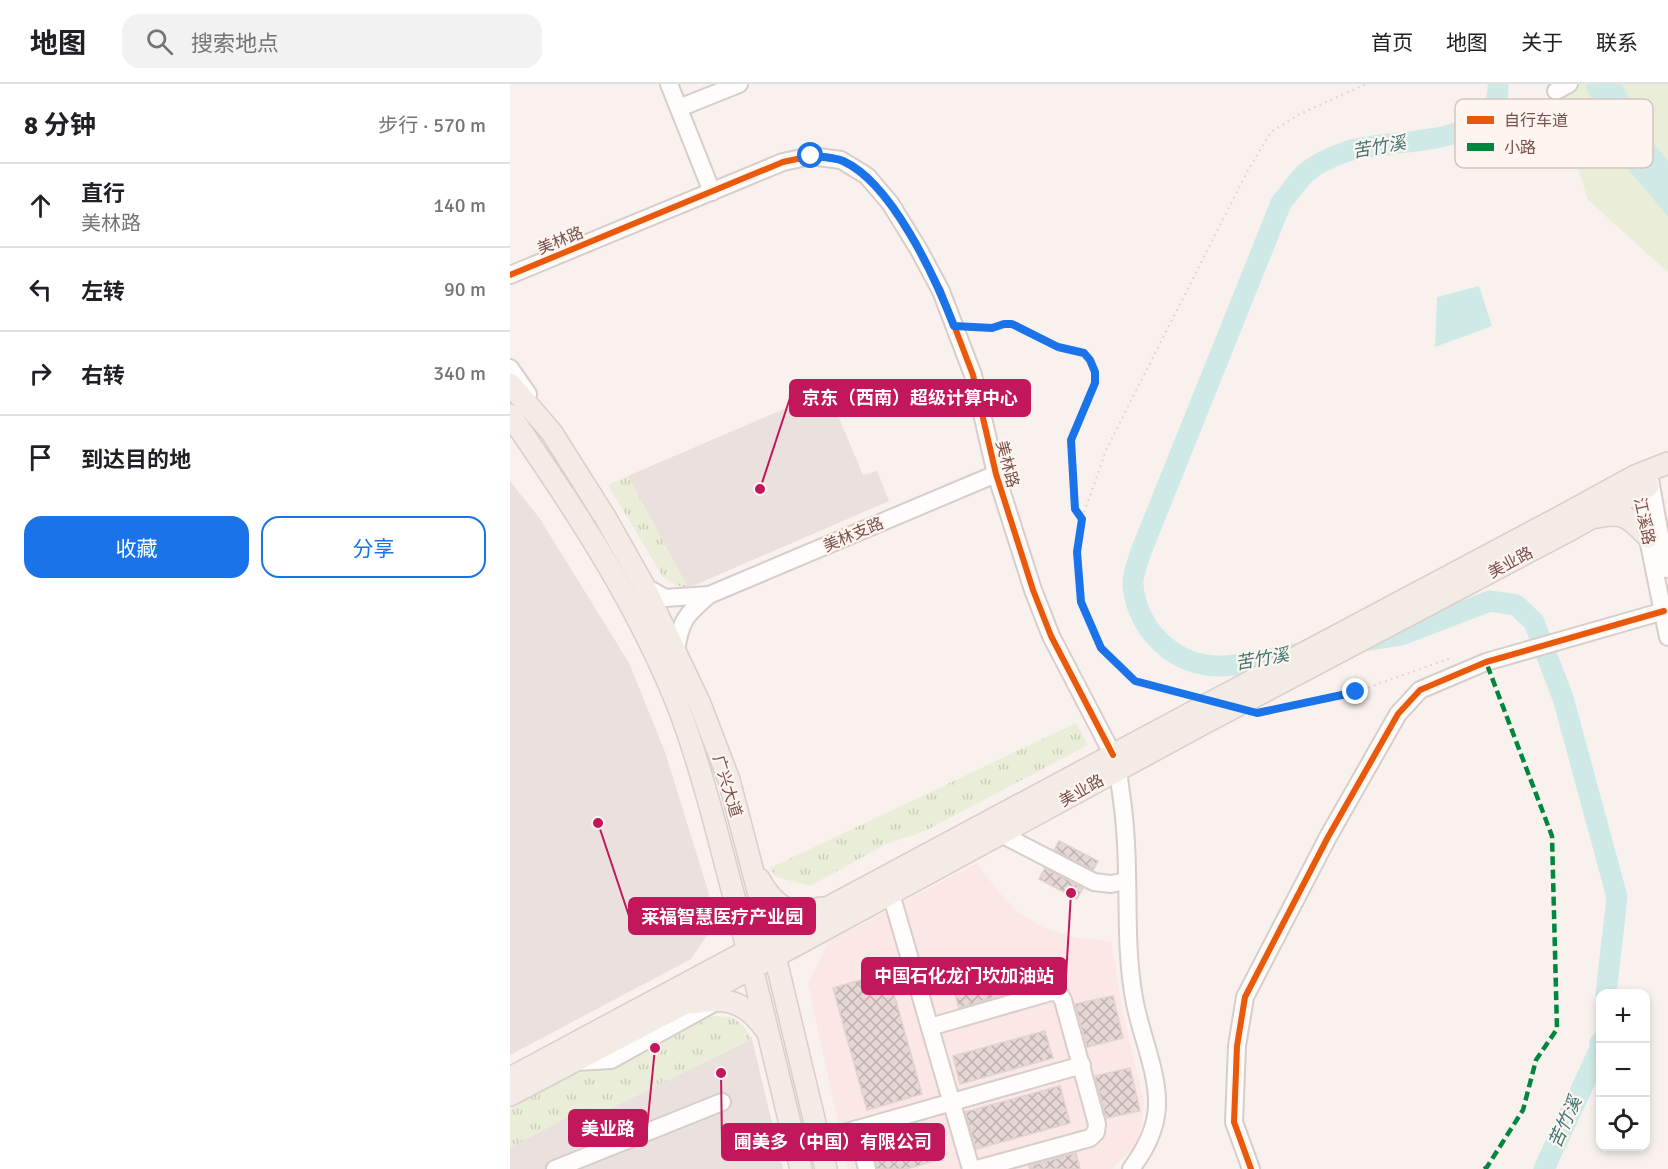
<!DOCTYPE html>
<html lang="zh">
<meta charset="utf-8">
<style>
:root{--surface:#fff;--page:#f2f2f2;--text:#202124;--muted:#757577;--line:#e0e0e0;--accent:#1a73e8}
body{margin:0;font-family:Signika,"Noto Sans SC",sans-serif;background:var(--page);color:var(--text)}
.controls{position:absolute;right:18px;bottom:18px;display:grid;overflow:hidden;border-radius:12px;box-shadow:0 3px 9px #0003}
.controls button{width:54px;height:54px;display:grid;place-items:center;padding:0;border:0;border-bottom:2px solid var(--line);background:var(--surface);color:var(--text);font:30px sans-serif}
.stop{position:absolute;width:18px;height:18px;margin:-14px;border:4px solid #1a73e8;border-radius:50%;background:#fff}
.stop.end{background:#1a73e8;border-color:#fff;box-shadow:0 2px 6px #0008}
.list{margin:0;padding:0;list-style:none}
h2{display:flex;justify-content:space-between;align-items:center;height:78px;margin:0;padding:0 24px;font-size:26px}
h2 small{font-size:20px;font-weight:400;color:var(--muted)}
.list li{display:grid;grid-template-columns:39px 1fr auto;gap:18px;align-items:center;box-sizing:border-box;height:84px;padding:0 24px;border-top:2px solid var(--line)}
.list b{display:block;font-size:22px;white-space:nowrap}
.list p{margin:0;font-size:20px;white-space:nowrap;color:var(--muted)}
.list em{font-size:20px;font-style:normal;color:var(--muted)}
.actions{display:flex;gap:12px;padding:18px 24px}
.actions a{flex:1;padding:14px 0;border:2px solid var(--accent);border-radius:18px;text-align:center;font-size:21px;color:var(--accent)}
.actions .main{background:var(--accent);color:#fff}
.icon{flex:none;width:33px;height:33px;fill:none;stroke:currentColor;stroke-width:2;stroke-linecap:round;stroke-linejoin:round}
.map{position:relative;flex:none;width:1158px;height:1085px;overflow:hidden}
header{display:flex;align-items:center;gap:36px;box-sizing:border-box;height:84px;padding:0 30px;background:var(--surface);border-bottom:2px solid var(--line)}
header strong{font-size:28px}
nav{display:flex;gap:33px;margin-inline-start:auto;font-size:21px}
.search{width:420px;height:54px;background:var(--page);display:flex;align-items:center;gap:15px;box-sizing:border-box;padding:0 21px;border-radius:18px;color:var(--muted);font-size:22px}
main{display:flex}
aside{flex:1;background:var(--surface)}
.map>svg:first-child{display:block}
.commercial{fill:#fbe7e5}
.industrial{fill:#eae0dd}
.grass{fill:url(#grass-tufts)}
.green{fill:#eaeed9}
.water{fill:#cfeae6}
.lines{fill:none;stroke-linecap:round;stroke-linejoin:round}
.river{stroke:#cfeae6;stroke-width:21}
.building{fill:url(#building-cross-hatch);stroke:#e1d3cf;stroke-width:1.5}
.minor-casing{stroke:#d7cdca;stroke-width:20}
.major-casing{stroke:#dacdcb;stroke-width:24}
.path{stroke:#dad0cf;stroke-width:2;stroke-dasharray:1.5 4.5;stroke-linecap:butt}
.minor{stroke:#fefdfc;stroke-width:16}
.major{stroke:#f3ebe6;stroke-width:21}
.major-bridge-casing{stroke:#dacdcb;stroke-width:24;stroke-linecap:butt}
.major-bridge{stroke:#f3ebe6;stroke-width:21}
.quiet{stroke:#00873e;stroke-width:4.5;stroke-dasharray:9 4.5;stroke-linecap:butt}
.cycleway-casing{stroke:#fff5f0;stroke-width:10}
.cycleway{stroke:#e8590c;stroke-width:6}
.route{stroke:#1a73e8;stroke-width:8}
.labels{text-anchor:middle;stroke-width:4.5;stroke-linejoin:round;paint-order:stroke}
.street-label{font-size:16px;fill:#78514c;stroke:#fff5f0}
.water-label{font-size:18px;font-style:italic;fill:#3c7572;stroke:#fff5f0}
.key{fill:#fff5f0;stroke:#d6c4bf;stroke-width:1.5}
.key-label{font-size:16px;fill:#78514c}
.leader{fill:none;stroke:#c2185b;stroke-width:2}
.callout-dot{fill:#c2185b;stroke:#fff5f0;stroke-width:2}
.callout{fill:#c2185b;stroke:#c2185b;stroke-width:2}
.callout-label{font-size:18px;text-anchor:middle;font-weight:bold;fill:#fff}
</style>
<header>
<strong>地图</strong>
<div class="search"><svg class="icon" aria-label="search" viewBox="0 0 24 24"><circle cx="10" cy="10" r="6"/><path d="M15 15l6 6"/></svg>搜索地点</div>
<nav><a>首页</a><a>地图</a><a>关于</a><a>联系</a></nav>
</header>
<main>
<aside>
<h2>8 分钟<small>步行 · 570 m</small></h2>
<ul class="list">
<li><svg class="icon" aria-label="ahead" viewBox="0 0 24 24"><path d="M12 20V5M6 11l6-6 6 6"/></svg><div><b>直行</b><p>美林路</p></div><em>140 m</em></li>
<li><svg class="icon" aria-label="left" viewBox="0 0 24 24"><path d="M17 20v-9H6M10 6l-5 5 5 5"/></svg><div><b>左转</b></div><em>90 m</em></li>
<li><svg class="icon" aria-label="right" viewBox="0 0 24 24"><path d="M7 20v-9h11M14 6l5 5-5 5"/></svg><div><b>右转</b></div><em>340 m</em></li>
<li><svg class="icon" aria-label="arrive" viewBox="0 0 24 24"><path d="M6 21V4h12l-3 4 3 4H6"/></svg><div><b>到达目的地</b></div></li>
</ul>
<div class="actions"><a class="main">收藏</a><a>分享</a></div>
</aside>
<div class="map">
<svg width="1158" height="1085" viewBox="0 0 1158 1085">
<defs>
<pattern id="grass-tufts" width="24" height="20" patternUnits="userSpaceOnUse" patternTransform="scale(1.5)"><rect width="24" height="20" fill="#eaeed9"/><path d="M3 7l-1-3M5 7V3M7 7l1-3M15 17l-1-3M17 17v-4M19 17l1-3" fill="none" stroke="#cccebc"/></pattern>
<pattern id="building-cross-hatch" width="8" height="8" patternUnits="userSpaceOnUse" patternTransform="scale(1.5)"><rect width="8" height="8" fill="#e5d7d5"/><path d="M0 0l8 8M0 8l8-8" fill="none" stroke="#beb1af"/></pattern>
</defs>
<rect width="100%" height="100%" fill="#f8f1ee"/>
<polygon class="commercial" points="467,779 487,806 508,828 534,844 567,854 601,857 613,928 634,1018 632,1042 624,1063 602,1085 338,1085 298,900 318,858"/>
<g class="industrial">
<polygon points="313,296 353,391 367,387 379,417 178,504 118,392 281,322 277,311"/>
<polygon points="0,397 30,435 119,579 155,668 199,810 203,842 181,875 0,971"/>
<polygon points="242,955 273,1085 0,1085 0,1064 61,1031 103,1023"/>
</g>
<g class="grass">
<polygon points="118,392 178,504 165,501 153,493 98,401"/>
<polygon points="566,639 578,661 413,748 376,760 300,802 266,793 260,784"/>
<path d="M202,932C225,932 230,935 242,955L103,1023L61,1031L0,1064V1025L64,990L114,980Z"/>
</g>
<polygon class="green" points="1042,0 1158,0 1158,188 1078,116"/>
<g class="water">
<polygon points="1078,0 1112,0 1138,53 1158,77 1158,133 1118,85 1075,2"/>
<polygon points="969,202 982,242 925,263 927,213"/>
</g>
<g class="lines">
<g class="river">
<polyline points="854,557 891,551 980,517 1006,521 1024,538 1053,614 1107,813 1096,910"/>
<path d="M790,569C766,573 737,581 713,582C666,584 627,547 623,501C622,491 628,479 630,470L771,119C780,109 788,95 798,87C807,80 824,72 835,68C876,53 992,67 988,0"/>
<polyline points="1034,1085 1090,965 1090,959"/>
</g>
</g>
<g class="building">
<polygon points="549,757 588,777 583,786 544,766"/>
<polygon points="535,784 573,804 567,815 529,795"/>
<polygon points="515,876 522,902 449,924 441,896"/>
<polygon points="378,888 412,1010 357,1026 323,904"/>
<polygon points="603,912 613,954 577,963 565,920"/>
<polygon points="535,947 543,974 450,1000 443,972"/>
<polygon points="620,984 630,1027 596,1034 585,992"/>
<polygon points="550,1002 560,1039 466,1065 455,1028"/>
<polygon points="422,1055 428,1076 396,1085 367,1085 364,1071"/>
<polygon points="566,1069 570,1085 520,1085 519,1082"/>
</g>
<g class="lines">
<g class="minor-casing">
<g id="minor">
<polyline points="159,0 202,108"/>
<polyline points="1046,7 1059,0"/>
<polyline points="169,24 229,0"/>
<polyline points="0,191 273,78 301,72 331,76 357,92 380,119 409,166 431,207 463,291 486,390 523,506 541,552 603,671"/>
<polyline points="0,284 18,310"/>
<polyline points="1139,390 1156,485"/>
<polyline points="1126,396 1158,553"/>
<polyline points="134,502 155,514 199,511"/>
<path d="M166,566C171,535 176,531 199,511L486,390"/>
<path d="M608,685C610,705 614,725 615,745C620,801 614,859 624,914C630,950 648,986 647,1022C646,1046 635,1066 621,1085"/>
<polyline points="491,750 584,798 601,800 617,797"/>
<polyline points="381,810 461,1085"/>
<polyline points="420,943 541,908 549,909 553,916 587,1040 586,1048 580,1054 467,1085"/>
<polyline points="67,978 101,976 204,919"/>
<polyline points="347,1045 357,1085"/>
<polyline points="309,1056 572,981"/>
<polyline points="45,1085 212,1018"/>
<polyline points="741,1085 724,1038 727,962 735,913 818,753 888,630 910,606 976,578 1154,527"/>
</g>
</g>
<g class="major-casing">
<g id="major">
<polyline points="0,300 42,349 95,433 134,502 190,620 219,696 265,872 316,1085"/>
<path d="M0,331C65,425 130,523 171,630C190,682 204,736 218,790C244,888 267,986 291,1085"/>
<polyline points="1052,432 1125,392 1158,379"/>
<path d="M1087,433C1115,427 1120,435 1138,453"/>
<polyline points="1058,447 1138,402"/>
<path d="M249,795C263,821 280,834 311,824"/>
<path d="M183,919C217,912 236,918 256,946"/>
<polyline points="0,994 681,629"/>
<polyline points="0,1011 288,860 687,643"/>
</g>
</g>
<g class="path">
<polyline points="460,243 482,244 494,240 502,240 548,263 574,269 581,276 585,288 585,299 561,356 565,425 572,435"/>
<polyline points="681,611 625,597 591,564 571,518 567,468 572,435 596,366 737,88 761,48 790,30 856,0"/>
<polyline points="753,627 846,608 938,575 943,576"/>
</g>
<use href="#minor" class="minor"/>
<use href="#major" class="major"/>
<g class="major-bridge-casing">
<g id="major-bridge">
<polyline points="681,629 1052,432"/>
<polyline points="687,643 1058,447"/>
</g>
</g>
<use href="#major-bridge" class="major-bridge"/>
<polyline class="quiet" points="974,1085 977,1083 1013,1026 1026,976 1047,945 1042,752 976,578"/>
<g class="cycleway-casing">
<g id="cycleway">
<polyline points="0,191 273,78 301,72 331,76 357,92 380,119 409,166 431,207 463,291 486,390 523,506 541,552 603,671"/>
<polyline points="741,1085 724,1038 727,962 735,913 818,753 888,630 910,606 976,578 1154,527"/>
</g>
</g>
<use href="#cycleway" class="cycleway"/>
</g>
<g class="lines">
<path class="route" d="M301,72C311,73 324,73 333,77C382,99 425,193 444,242L482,244L494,240H502L548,263L574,269L580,276L585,288V299L561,356L565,425L572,435L567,468L571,518L591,564L625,597L747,629L846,608"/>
</g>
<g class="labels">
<g class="street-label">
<text transform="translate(50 156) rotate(-22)" y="6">美林路</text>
<text transform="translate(498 380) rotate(75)" y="6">美林路</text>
<text transform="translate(1135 437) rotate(78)" y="6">江溪路</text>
<text transform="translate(343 450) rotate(-23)" y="6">美林支路</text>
<text transform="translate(1000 478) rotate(-28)" y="6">美业路</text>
<text transform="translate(218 702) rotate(73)" y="6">广兴大道</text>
<text transform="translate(571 706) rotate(-29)" y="6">美业路</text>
</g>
<g class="water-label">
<text transform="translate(869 63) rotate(-10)" y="6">苦竹溪</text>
<text transform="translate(752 575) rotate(-10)" y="6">苦竹溪</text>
<text transform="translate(1055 1038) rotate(-66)" y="6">苦竹溪</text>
</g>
</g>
<rect x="945" y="15" width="198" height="69" rx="9" class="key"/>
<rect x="957" y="32" width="27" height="8" fill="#e8590c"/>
<rect x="957" y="59" width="27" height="8" fill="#00873e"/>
<g class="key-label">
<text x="994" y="42">自行车道</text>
<text x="994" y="69">小路</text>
</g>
<path class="leader" d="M250 405L280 314M88 739L119 832M561 809L556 892M145 964L137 1044M211 989L212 1058"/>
<g class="callout-dot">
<circle cx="250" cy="405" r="6"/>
<circle cx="88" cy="739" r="6"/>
<circle cx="561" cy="809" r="6"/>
<circle cx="145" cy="964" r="6"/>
<circle cx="211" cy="989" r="6"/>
</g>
<g class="callout">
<rect x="280" y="296" width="240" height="36" rx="6"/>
<rect x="119" y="814" width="186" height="36" rx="6"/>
<rect x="352" y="874" width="204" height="36" rx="6"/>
<rect x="59" y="1026" width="78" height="36" rx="6"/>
<rect x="212" y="1040" width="222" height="36" rx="6"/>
</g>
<g class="callout-label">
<text x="400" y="320">京东（西南）超级计算中心</text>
<text x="212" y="839">莱福智慧医疗产业园</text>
<text x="454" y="898">中国石化龙门坎加油站</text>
<text x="98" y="1051">美业路</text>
<text x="323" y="1064">圃美多（中国）有限公司</text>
</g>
</svg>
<div class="controls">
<button>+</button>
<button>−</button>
<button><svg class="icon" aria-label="locate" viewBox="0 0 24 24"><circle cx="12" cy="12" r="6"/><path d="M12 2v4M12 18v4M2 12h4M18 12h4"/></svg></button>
</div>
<div class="stop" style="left:301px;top:72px"></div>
<div class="stop end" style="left:846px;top:608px"></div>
</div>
</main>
